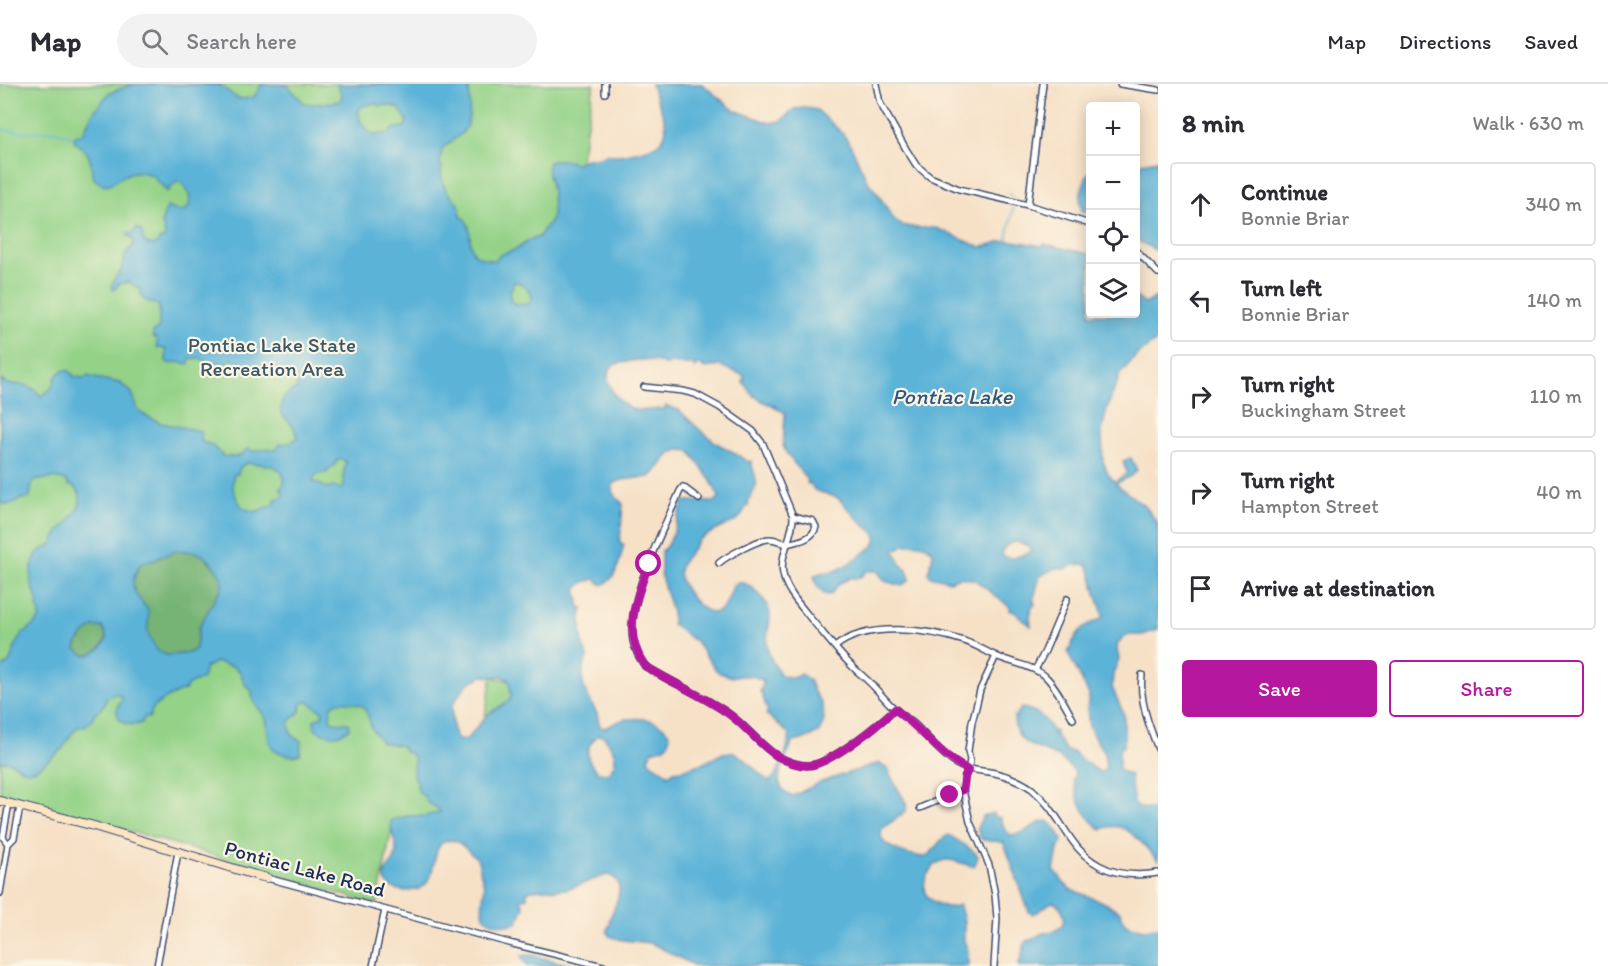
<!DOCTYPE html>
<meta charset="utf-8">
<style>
:root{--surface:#fff;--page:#f2f2f3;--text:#2b2b33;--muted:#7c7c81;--line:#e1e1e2;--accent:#b5179e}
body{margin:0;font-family:Itim,sans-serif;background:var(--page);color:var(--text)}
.controls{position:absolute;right:18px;top:18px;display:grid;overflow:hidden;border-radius:6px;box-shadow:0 3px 15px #0003}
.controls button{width:54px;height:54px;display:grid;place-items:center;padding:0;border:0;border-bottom:2px solid var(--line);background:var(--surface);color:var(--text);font:30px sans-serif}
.stop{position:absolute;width:18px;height:18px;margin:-14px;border:4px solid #b5179e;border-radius:50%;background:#fff}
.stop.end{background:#b5179e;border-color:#fff;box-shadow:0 2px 6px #0008}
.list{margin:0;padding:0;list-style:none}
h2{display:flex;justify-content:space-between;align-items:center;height:78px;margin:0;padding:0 24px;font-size:26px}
h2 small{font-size:20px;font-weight:400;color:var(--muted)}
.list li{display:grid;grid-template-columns:39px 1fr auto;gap:18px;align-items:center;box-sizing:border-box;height:84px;margin:0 12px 12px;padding:0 12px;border:2px solid var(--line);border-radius:6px}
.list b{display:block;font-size:22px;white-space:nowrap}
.list p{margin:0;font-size:20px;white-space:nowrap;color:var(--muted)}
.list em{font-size:20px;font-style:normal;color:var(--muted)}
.actions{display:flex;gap:12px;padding:18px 24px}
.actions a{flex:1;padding:14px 0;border:2px solid var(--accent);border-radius:6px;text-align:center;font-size:21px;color:var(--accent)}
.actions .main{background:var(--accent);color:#fff}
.icon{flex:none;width:33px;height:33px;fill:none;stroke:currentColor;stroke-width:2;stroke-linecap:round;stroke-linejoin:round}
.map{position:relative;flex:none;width:1158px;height:882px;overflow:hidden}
header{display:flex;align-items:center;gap:36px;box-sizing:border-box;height:84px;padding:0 30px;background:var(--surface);border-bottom:2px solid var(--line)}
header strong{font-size:28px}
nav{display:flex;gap:33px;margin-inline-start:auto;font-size:21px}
.search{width:420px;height:54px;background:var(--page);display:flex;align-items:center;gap:15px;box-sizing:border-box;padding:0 21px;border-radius:33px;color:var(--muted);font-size:22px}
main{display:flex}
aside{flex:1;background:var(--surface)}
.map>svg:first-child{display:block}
.green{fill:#93d287;stroke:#578072;stroke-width:1.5}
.forest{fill:#76b474;stroke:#487269;stroke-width:1.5}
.water{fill:#5bb3d8;stroke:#3b719b;stroke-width:1.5;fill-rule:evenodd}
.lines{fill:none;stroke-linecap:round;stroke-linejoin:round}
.stream{stroke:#5bb3d8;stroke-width:1.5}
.street-casing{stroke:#3c4a6e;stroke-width:8}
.secondary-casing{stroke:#3c4a6e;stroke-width:10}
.street{stroke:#fff;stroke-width:5}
.secondary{stroke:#fce5c4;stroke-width:8}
.route{stroke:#b5179e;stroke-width:8}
.labels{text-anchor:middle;stroke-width:4.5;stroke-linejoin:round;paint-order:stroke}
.park-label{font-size:21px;fill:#395868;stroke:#fcf5e5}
.street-label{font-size:21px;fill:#1b2f5e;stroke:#fcf5e5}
.water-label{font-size:22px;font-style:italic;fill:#2e5783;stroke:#fcf5e5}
</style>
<header>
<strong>Map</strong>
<div class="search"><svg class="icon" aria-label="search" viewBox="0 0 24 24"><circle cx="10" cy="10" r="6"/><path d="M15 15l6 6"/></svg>Search here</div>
<nav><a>Map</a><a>Directions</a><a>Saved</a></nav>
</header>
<main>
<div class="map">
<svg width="1158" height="882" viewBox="0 0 1158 882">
<rect width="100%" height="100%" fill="#fcf5e5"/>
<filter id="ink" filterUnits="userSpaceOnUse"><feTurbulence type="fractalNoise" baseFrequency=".0167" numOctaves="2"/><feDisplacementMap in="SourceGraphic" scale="12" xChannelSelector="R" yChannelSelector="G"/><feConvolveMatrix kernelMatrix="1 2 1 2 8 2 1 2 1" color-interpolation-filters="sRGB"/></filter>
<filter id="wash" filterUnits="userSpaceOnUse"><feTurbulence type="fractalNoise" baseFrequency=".008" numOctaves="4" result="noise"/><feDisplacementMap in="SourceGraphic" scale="24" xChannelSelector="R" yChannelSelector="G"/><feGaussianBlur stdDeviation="1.35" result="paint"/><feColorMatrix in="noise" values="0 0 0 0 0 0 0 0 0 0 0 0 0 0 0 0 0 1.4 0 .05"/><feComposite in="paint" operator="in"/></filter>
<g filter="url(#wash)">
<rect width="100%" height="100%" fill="#f6e1c7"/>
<g class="green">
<polygon points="0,0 594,0 552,240 446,502 454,663 439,747 393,739 377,821 185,763 0,711"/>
<polygon points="492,593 515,598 508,636 485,632"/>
</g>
<g class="forest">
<polygon points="174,467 191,467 202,470 220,489 223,498 222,503 199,543 196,564 192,568 183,570 166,571 154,565 147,547 148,535 145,522 135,509 132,501 134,493 141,479 152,477 159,472 167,471"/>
<path d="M94,543H102C103,545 106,550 106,552C107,561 93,572 85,571C82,570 79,568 76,566C77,555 85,549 94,543Z"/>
</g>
<g class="water">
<path d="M134,0L218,1C235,8 230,19 254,13L262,0L287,1L304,19L312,20L340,17L342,11L337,0H439L457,4L469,0C469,14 473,38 462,49C455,55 448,59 442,65L440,79L442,83L441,90L443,99L446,106L459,121L461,132C477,143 464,161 476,171C481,175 489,175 495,177L500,171L517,165L529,156L539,153L546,142L551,137C553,126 553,113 551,102C549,93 545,87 549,78C559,74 567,77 576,79C585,73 597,76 606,70C618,73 631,69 644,66C684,54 658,26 651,0H702L734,26L770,39L781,37L794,25L807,24L817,26L843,50L850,60L868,98L878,110L893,134L901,141L917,144H936L980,163C989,162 996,158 1004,157C1011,155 1034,161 1043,162L1044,160L1090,170V230H1136V213L1145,220L1158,212V256L1138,270L1120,290L1106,328L1102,348L1103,377L1108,390L1115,398L1127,389L1123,378V377L1131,374L1137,386L1131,392L1117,399V401L1146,423L1158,440V546L1142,551H1130L1124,553L1118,559L1117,566L1119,575L1113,590L1112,603L1124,631V661L1119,667V686L1130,691L1134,721H1138V723L1158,727V777C1149,767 1134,748 1122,744C1116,741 1109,743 1103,744L1102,746C1091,739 1083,726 1078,715C1076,709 1076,702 1073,696L1075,689L1074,687L1057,671L1056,672C1035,662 1014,661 1014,632H1016L1021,624C1038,626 1045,634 1053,648L1055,647V650L1066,667L1074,668C1078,676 1091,681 1099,688L1103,687L1106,684L1104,668L1094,653L1089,641L1087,625L1089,611L1068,569C1070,562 1078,547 1085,543C1091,538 1097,539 1103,533C1102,524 1098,517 1096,509C1093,499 1093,490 1087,481C1080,479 1071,481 1065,485L1055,484L1040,492L1033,517L1035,518V521L1032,522L1030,533L1031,542L1013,527H1010V523L975,496L960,493L950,497L930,492L928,488L932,475L933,468C924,456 905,458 894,467L899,475L902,482L906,484L910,495L902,502L885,497L877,487H867C863,491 860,494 854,495L852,493L840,499L830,511L824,510L817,502L814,492C821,487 829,489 837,486C843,484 872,464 875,460C877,456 876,455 876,451L856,433L838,414L814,406L812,401L807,399L808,397L787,370L783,362L785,329L769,319L768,320C762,317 756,314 751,309C747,305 748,302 743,298L745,292L721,282L703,284V281H697V283L694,284V281H691L669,279L668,281H664V279C649,276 637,274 623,279C621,279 616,280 614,281C598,293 618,320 632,325C639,328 655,325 664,325L666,322L679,326L699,345L718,360L733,368L748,378L751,377C756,400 762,396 747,419L749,420L748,422H746C743,431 738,438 728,440C719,445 707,450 699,456C695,459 694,464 691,467C687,472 682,477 680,483C674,497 703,534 717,528C727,524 730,509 734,500L739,498C749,500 751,503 758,509C781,533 763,541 768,566C770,576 776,583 781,591L792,594L801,590L809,596L814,608L822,620L824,636L819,649L802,656L793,658L791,661C786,679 766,702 793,712L821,698L879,679L890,687L889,689L906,719V727L882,745C881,749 880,752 882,755C886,765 914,772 924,773C936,769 938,754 949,751C955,755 976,767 978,772C978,775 975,780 974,782C965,782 956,775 946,776C934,777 924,792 924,804C925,813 933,818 940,821C948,824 952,824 959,821L960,822L964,837V857L968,866V882H695L651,859L622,856L609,852L607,846L610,839L609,836C615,823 629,795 607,791C596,794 577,803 566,805C553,807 539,802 527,808V814L521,816L524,823L517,839C511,841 505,841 499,840C476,836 483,821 484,805C484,798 482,793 480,787C479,780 479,775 473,771C465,765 458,753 446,757C425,763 446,814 399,806C391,805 381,797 386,787C390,778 395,781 396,767C396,757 390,748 391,736L408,732H426L440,728L436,723L428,719L424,712L419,708L417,703L418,698L413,692L414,674L411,670L404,667L402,662L381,658L372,645L367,629L363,622C355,619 335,613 331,624C330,628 331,631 330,635L333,638L349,639V645C346,646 343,648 340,650C332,653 321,649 315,645L314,636L322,632L323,629C321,625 313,622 309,618H305L301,621C302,630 295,631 290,637C288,647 292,653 301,657L300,670L294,672L284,670L274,666L269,658L266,634L253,617L252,607L244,599L241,589L235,583L216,578L205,584L202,595L188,601L185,606C177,608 158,618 153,624C152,626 150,632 149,634L144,633L142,639C133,642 118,641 117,628C116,623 120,618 122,614L119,610H113L108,613L101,625L95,629L91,637L83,643H78L70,652L62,665L54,672L36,685L29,687L23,686C16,681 9,675 0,678V586L10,577L17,558L23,548H27C31,539 46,539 37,523C40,515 32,506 31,497C30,490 32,481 35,474C38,465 46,465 52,460C55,456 56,451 59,448C68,437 85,424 79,409C76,403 74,402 68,401L67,397L53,394L34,397L31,404L30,414H24L8,421L2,419L0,417V299L2,297L11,301C23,299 34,303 41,312L51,305L57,291C70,282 67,286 75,293L85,294L88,291L90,293L120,299L132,309L138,326L144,331L161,339L200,347L202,358L212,361L223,372C238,373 238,375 248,364L252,367L268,365L277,366L280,360L290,359L298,353L293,342L281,330C281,313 284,311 298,304L295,293L289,290L286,294L281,293L279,289L275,285L265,286L261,281L242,280L231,275L226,280L221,278L212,280L200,274L190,275L189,280L177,278L170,280L166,277V265L157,264V255L153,253V248L159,244V221C149,218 141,218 140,205L129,198L119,200L114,206L111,205L115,194L120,188L124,177L126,169L132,163L134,159L133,156L127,150L134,148L136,144L142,147C143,157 145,163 157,160L160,155H164C166,149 164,144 161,139L167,123C175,126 182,131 189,122C191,109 188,110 183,99L176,98L173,102H170L169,107H166L160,99L157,98L154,92C148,90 142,87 135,88C117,89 110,113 92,92C91,75 91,69 75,58L74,53L83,49L92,30L109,9ZM375,19L381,22L387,21L399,24L407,36L405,43L395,44L389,49L373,51C364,44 358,37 359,25L363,22ZM514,198C522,198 530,206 532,214L528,221L524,219L516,220L510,217V208ZM679,366L690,367L711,397L719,413L716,417L714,418L684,417C675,434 677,454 661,468V492L672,528V540L696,558L716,586L720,589L733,593L734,592H753L764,597L760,608H761L768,628L766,630L790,651C786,669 782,685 769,698L746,677V676L734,668L723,669L706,678L682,686L674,687L668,691C662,682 653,685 648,675L652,667C664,662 668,667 670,651C662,636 643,633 627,635C619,636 612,641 604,644L600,643L597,630L584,604L582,593L586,575L588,574C581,561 579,538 583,524H580L576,505L584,498L595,495L602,501C618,496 620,473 624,460L620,459V457L623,420C620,417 614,412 613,408C606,393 642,394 650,393C660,385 666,369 679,366ZM338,375H341L346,378L343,392L344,402L342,405L334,403L327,404L313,397V394L319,390L328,388L329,385L335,381ZM248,379C264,381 286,379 284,400L280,404L284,410L283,413L275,415V420L255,428L243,424C235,413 230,404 234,390H238C239,383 242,380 248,379ZM1016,458L1024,460L1030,463L1031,468L1013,474L1004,473L1002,469C1003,462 1009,459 1016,458ZM174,467C182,467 191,466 198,469C210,474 224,491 222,503L199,543L196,564L192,568L183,570L166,571L155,565C154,559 149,554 148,548C146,540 151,532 147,524C145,522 142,520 141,517C129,503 132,494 141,479L156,476L159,472L167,471ZM94,543H102C103,546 106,549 106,552C108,561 93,572 85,571C82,570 78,567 76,565C77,555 85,549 94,543ZM482,592L493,593L502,592L509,596L511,611L510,616L488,630L467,655L458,656C452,649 450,627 454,618C456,615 466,601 469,599C474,595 478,596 482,592ZM598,651L604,652L614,668L615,679L610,687L608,689L598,688C584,675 584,664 598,651Z"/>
<polygon points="1158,76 1158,167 1136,156 1136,80"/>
<path d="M1090,86V128L1082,127C1077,113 1084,98 1090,86Z"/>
<path d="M994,729V732L998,734L1000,733L1005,746L1011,751C1015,750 1021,750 1025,747C1035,742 1036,738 1048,737L1052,740L1063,755L1058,765L1054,787L1060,793L1062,797L1070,805L1107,820L1120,828L1125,839L1127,841L1144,845L1158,843V882H1018L1026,857C1033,855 1038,851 1044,849C1048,847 1054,848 1058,845C1070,836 1063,823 1053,818C1044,820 1045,827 1032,830L1029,828L1004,759C996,756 989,758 981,755L977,744L983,732Z"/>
<polygon points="531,871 575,882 527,882 521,872"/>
</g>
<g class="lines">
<g class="stream">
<polyline points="0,45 22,48 55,47 74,53"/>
<polyline points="1008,109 1012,113 1015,114 1015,115"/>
<polyline points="1007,156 1014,120"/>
</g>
</g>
</g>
<g filter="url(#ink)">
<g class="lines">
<g class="street-casing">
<g id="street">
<polyline points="876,0 880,19 906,65 916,81 930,93 959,105 1028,121 1090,140"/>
<polyline points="1120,0 1158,6"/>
<polyline points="605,9 605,0"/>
<polyline points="1028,121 1043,0"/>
<polyline points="1136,167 1158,189"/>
<path d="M644,303L683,307L695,310L719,323L753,347L763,360L793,432C794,451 779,471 783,490C786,507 801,522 811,535C824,550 836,566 850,580C857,588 866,594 873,602C880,609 887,618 895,625C901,630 907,634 913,639C927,652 940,669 956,680C968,687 981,686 995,689C1008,692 1021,697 1032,705C1050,720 1058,736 1071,755C1092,786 1122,795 1158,789"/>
<path d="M699,415L683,403L680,407C663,446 627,514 633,557C635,566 639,574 645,582C672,599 702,611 729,630C746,642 759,660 777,672C788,678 800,683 812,681C834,677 879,640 895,625"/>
<path d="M786,460C798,457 812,456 816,443L813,437L793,432"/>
<path d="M719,479C727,472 757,456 768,455C775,454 780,458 786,460"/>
<path d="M835,563C866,537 928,545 964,557C976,561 987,568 998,573C1013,579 1033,582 1045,592C1057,603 1065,621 1073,635"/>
<polyline points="1035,586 1045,567 1067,515"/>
<path d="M1142,591C1139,616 1149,642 1158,665"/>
<polyline points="920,724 963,706"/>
<polyline points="8,760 3,753 9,719"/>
<polyline points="267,794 513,860 603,882"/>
<polyline points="0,809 8,760 14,754 20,723"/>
<polyline points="157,882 178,768"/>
<polyline points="373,882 385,826"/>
<polyline points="994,882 997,834 995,811 989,781 970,738 963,706 965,692 968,686 970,676 968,667 972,638 976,623 980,606 996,572"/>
</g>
</g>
<g class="secondary-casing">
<polyline id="secondary" points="0,717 94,742 255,791 267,794"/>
</g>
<use href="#street" class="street"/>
<use href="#secondary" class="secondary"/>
</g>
</g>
<g class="lines" filter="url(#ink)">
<path class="route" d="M649,480C636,516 621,546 645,582C672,599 702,611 729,630C746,642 759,661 777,672C788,678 800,683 812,681C835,676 878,641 895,625C920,644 940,671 968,686L965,692L963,706L950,711"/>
</g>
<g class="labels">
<g class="park-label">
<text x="272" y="268">Pontiac Lake State<tspan x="272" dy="24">Recreation Area</tspan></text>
</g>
<g class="street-label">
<text transform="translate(305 785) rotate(15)" y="7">Pontiac Lake Road</text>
</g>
<g class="water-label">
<text x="952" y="320">Pontiac Lake</text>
</g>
</g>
</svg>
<div class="controls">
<button>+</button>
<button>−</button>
<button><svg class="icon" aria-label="locate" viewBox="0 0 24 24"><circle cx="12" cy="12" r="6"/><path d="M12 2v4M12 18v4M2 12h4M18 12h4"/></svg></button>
<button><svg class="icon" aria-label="layers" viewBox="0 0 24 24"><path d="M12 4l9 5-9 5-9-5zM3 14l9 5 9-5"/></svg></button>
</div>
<div class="stop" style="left:649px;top:480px"></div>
<div class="stop end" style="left:950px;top:711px"></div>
</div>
<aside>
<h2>8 min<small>Walk · 630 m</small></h2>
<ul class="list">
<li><svg class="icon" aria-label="ahead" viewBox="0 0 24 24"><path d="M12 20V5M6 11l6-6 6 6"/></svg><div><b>Continue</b><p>Bonnie Briar</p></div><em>340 m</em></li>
<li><svg class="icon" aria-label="left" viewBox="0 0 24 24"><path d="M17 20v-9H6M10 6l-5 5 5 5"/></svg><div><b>Turn left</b><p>Bonnie Briar</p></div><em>140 m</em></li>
<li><svg class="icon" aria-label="right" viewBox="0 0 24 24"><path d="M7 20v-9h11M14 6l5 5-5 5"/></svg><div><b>Turn right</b><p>Buckingham Street</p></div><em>110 m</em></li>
<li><svg class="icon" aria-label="right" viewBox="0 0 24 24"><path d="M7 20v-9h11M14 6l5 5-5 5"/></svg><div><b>Turn right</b><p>Hampton Street</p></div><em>40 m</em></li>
<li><svg class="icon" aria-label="arrive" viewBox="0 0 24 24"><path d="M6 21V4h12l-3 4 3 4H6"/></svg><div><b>Arrive at destination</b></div></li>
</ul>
<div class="actions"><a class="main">Save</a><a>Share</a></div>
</aside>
</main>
